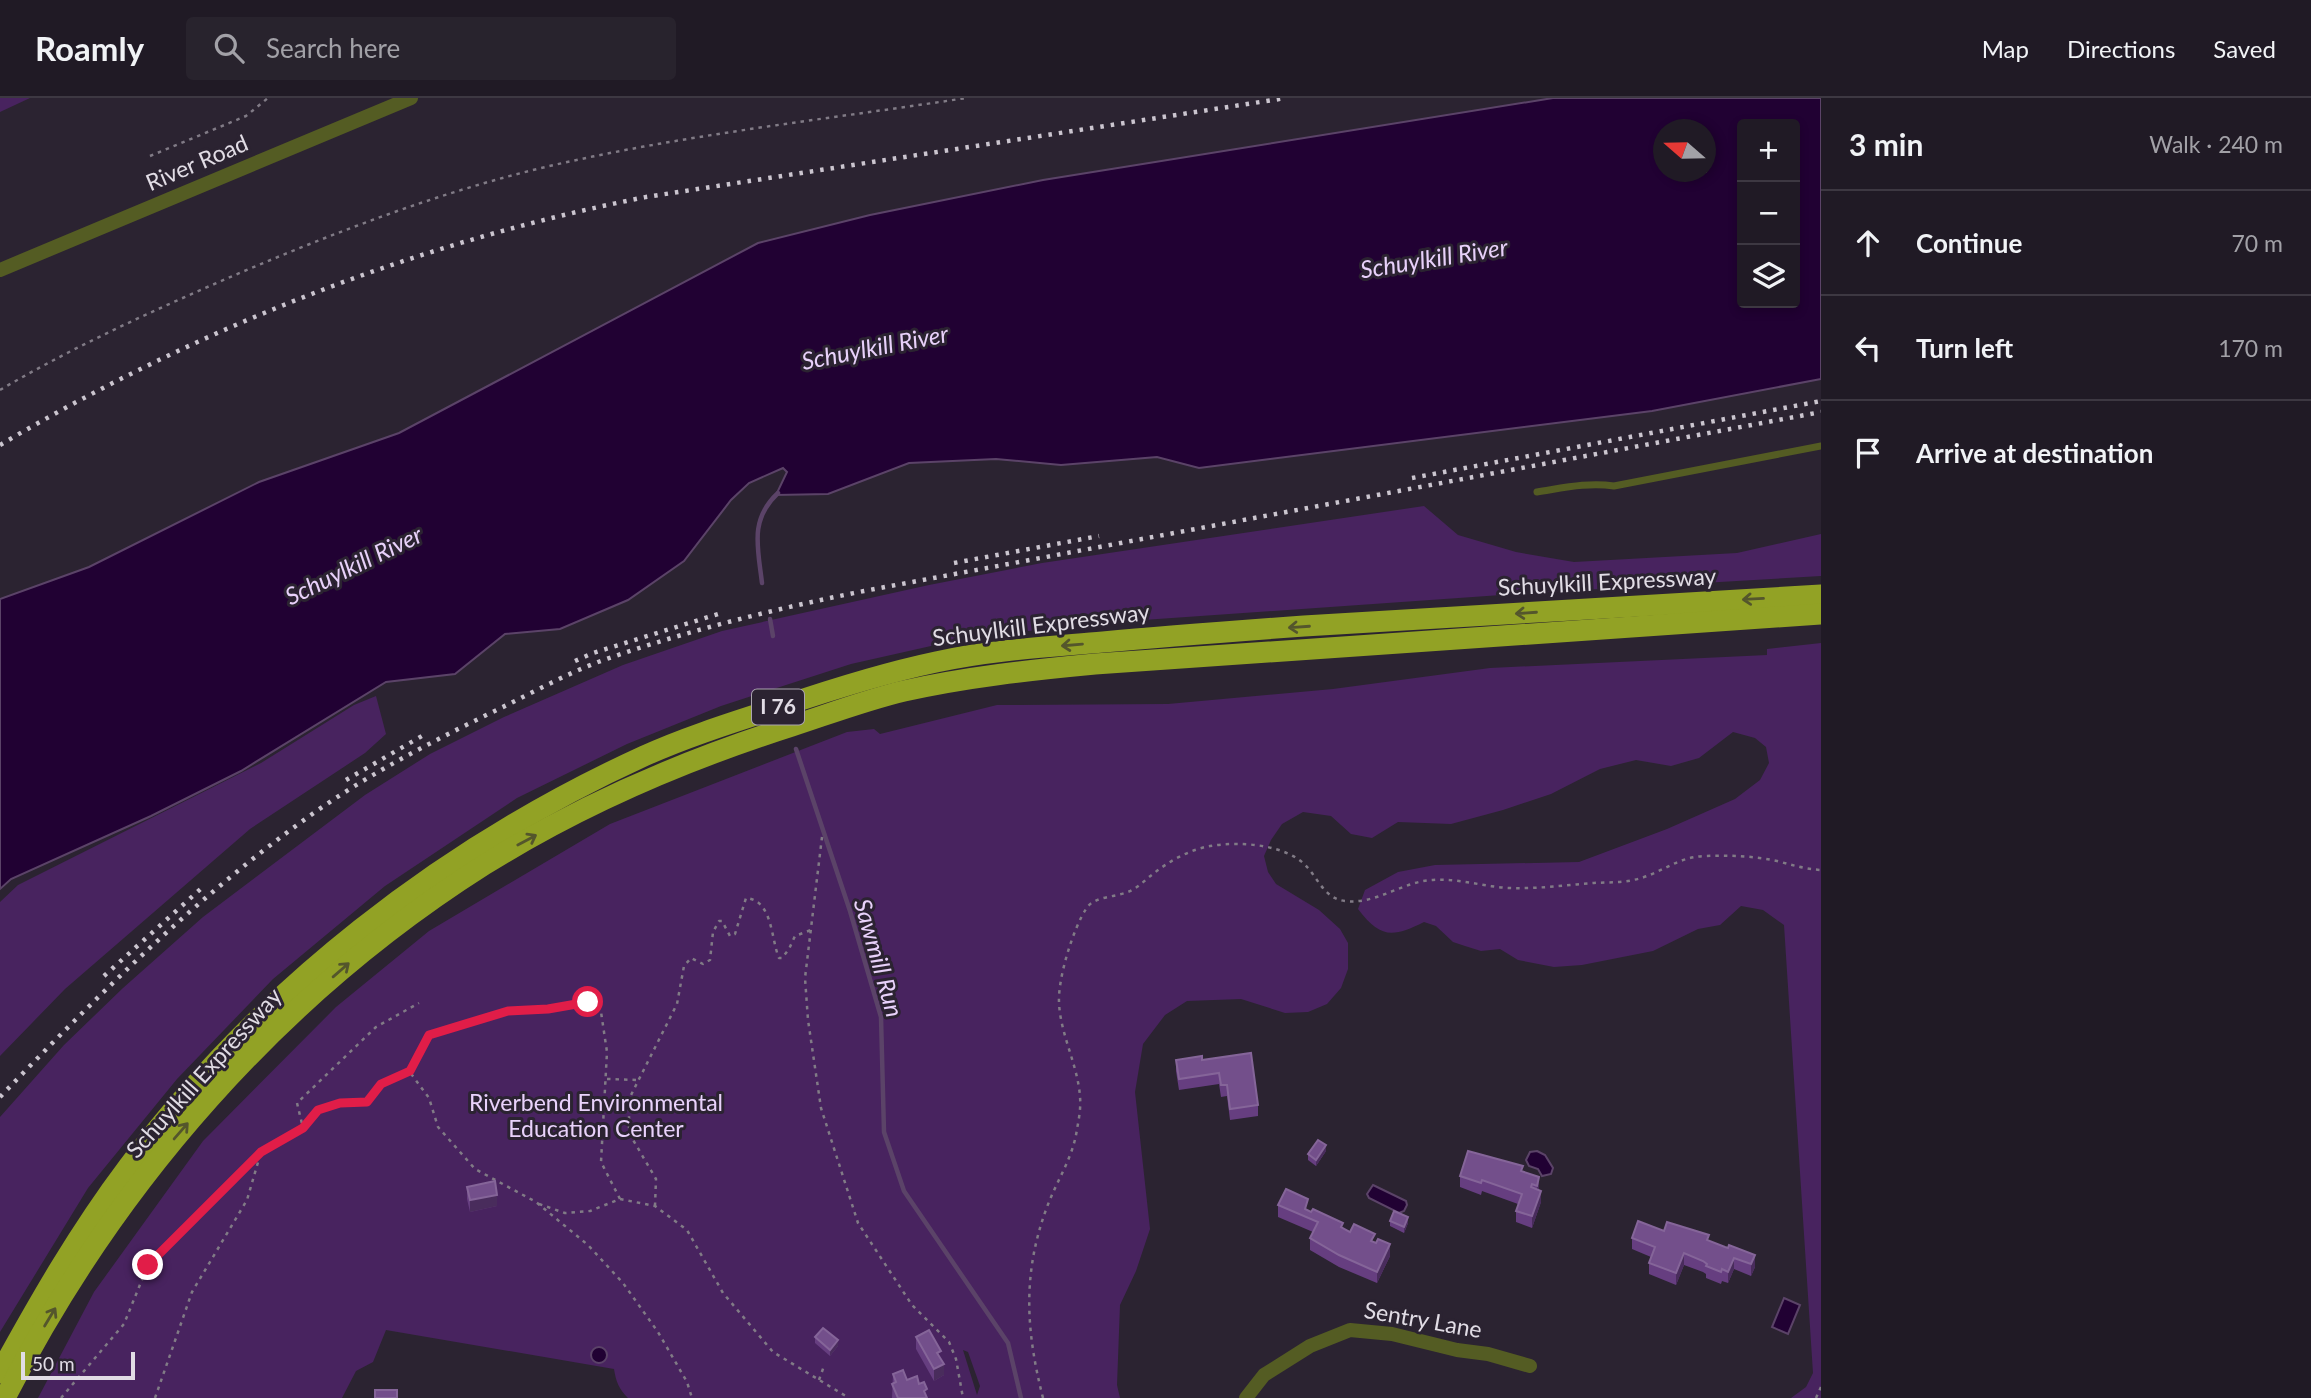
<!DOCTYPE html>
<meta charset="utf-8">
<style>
:root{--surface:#201a25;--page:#28232d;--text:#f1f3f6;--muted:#a2a1a7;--line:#3d3842}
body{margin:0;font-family:Lato,sans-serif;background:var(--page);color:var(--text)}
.controls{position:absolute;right:21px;top:21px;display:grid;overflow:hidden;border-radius:7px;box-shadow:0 4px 10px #0003}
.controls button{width:63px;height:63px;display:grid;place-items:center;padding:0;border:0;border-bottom:2px solid var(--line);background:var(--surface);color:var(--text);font:35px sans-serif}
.compass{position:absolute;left:1653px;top:21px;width:63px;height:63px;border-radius:50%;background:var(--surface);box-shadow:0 4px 10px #0003;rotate:290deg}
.scale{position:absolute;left:21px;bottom:18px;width:114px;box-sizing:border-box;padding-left:7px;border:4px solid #e1dce5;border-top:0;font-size:19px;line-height:24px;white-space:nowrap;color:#e1dce5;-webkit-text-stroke:5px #2b2331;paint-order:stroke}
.stop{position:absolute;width:21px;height:21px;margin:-16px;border:5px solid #e11d48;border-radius:50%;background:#fff}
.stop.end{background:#e11d48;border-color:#fff;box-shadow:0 2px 7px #0008}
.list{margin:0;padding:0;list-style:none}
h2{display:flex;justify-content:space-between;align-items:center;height:91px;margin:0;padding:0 28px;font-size:30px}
h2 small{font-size:23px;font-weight:400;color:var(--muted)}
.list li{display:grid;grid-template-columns:46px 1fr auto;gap:21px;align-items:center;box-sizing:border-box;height:105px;padding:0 28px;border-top:2px solid var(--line)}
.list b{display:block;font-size:26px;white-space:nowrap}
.list em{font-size:23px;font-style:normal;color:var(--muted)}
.icon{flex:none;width:38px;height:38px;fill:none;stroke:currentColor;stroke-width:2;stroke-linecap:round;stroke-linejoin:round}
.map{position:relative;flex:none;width:1821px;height:1300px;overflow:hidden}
header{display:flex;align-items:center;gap:42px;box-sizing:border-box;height:98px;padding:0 35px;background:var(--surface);border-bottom:2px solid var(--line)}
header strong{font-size:33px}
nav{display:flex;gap:38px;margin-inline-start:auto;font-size:24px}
.search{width:490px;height:63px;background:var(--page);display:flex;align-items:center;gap:18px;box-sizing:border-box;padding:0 24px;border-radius:7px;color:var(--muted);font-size:26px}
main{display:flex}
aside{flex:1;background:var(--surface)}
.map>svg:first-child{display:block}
.green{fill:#48235f;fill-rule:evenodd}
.water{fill:#210133;stroke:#5b4368;stroke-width:2;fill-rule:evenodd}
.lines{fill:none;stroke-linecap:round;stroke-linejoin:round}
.stream{stroke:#5b4368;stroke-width:4.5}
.path{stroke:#817b86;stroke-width:2.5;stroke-dasharray:3.5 5;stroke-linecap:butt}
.lane{stroke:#545c23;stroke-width:7}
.street{stroke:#545c23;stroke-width:14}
.highway{stroke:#92a225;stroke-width:21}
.rail{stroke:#cbc5cf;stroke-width:4.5;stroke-dasharray:3.5 7;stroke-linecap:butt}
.wall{fill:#663e80}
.shaded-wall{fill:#492c5c}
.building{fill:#734f8b;stroke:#856599;stroke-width:2}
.oneway{stroke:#54562c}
.route{stroke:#e11d48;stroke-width:9}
.labels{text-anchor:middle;stroke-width:6;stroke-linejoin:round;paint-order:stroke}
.shield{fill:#2b2331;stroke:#aaa4af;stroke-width:2}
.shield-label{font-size:21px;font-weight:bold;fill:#e1dce5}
.street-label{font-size:23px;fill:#e1dce5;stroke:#2b2331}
.park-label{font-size:23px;fill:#e9d2fb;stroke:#2b2331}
.water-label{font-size:24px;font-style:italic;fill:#e8d1fa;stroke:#2b2331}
</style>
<header>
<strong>Roamly</strong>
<div class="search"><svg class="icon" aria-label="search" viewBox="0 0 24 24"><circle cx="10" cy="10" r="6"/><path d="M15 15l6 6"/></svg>Search here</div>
<nav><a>Map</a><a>Directions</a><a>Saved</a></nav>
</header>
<main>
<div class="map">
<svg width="1821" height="1300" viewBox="0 0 1821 1300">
<rect width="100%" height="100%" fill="#2b2331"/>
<g class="green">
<polygon points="0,0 30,0 0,14"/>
<polygon points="1424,408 1458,437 1516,454 1574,464 1737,455 1821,436 1821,478 1530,495 1086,526 962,541 851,566 721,608 627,646 517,700 385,788 273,881 177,981 88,1090 0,1234 0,1019 64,947 123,890 203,819 365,697 430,656 504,619 623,567 722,533 929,487 1042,465"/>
<path d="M1821,545V1300H1791L1806,1289L1813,1275L1784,827L1763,812L1741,808L1720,827L1698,831L1653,853L1582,867L1554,869L1518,862L1500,851L1481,853L1465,848L1453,844L1436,828L1424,824C1392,840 1380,840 1358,811L1365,792L1398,774L1435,767L1579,764L1667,731L1735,701L1760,682L1769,665L1766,649L1755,640L1733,634L1699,660L1671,668L1636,662L1600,671L1551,696L1503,712L1451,726L1398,724L1372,740L1351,736L1331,718L1303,714L1282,726L1271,742L1264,758L1268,774L1276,786L1319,812L1340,831L1348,845V871L1341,890L1327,906L1308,914L1285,915L1241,901L1187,903L1165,917L1143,946L1135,994L1150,1131L1136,1173L1120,1207L1117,1287L1120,1300H628C619,1291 616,1284 614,1271L386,1232L373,1264L356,1273L342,1300H38L94,1194L203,1043L336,909L429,833L610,726L847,634L874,631L880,636L997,607L1168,606L1333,591L1490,570L1767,557V551ZM963,1252L968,1254L980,1288L977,1297Z"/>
<polygon points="376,598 386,636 365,655 250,731 65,891 0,958 0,804 18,787 261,665 354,607"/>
</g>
<g class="water">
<path d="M1553,0H1821V281L1652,313L1199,370L1157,359L1061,367L996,361L909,365L828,396L776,397L787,374L783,370L749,385L731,402L684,463L628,502L560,531L505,536L455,576L386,584L241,673L151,718L11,781L0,791V501L89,469L259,384L399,335L758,145L870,117L1043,82ZM1795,26V205H1742V26ZM1664,32H1706V74H1664Z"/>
<polygon points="1537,1053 1545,1057 1553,1070 1551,1076 1542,1078 1538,1071 1529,1068 1526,1062 1530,1054"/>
<polygon points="1373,1087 1406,1103 1407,1107 1404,1113 1399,1115 1369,1100 1367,1096"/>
<polygon points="1784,1200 1800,1207 1788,1236 1772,1229"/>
<circle cx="599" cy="1257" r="8"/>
</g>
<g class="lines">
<g class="stream">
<path d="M762,485C758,450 749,422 778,395"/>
<polyline points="770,521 773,538"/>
<polyline points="796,651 850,813 881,919 884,1034 904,1093 1008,1245 1021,1300"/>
</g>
<g class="path">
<polyline points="150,58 246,18 268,0"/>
<path d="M0,292C73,249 150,214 228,180C328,137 431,97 537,71C678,37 823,22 966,0"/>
<polyline points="822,739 805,880 808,922 821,1010 858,1125 912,1207 949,1244 956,1261 963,1300"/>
<polyline points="607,981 639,982"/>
<path d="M304,1029C325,1003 335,1005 367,1004L381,986L409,973"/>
<polyline points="620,1101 601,1064 607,954 601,914 588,904 548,911 508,913 429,937 409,973 429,1000 438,1029 475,1071 536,1104 588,1147 623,1185 658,1234 687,1284 692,1300"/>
<polyline points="539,1106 565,1115 590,1113 620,1101 655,1108 687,1132 723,1195 773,1254 849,1300"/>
<path d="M655,1108L656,1081L629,1035V1001L677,906L684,868L691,860L703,866L710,862L713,834L719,823H722L730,838L735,836L746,800C773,802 771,842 779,860H782L789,851L795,838L811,832"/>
<polyline points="819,1282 824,1268"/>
<polyline points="61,1300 124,1226 148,1167 258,1057"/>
<polyline points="155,1300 192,1194 247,1102 261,1054 303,1030 297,1005 376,929 419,905"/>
<path d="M1043,1300C1026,1233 1022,1176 1047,1109C1057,1082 1073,1060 1077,1031C1079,1021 1081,1009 1080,999C1078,967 1060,936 1059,904C1058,880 1073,831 1086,811C1094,797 1118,800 1132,792C1140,788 1146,781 1153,776C1169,763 1189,752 1210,748C1240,743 1288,746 1308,770C1319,783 1326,801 1345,803C1376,807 1403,783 1433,782C1459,780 1484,789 1510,790C1538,791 1566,787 1594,785C1607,784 1621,785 1633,782C1660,777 1677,758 1706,758C1729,757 1754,758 1777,763C1792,767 1805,771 1821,772"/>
<polyline points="1816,1300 1821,1289"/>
</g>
<path class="lane" d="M1537,394C1563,390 1588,384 1614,388L1821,348"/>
<g class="street">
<polyline points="0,172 411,0"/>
<polyline points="1246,1300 1264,1277 1310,1248 1350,1232 1392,1236 1457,1252 1488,1256 1530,1268"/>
</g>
<g class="highway">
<path d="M0,1275C39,1204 79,1134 128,1069C261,891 443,750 644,658C688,638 737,623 783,608C833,591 884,575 936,564C991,552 1047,549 1103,544C1170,538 1237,533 1304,528C1476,518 1649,507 1821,497"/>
<path d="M5,1300C115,1084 279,897 484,767C580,707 685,662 792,628C829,616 866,602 904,593C967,579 1031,572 1095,566L1821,516"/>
</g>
<g class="rail">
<path d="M0,347C200,229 418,144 646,99L1286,0"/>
<polyline points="1412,380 1821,303"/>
<polyline points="954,465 1099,438"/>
<polyline points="575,563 593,555 718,516"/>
<polyline points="346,682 427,635"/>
<polyline points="104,878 205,787"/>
<path d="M0,999C99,896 200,795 318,712C377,671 443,638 507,607C537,592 567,576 598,564C685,533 774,511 864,493L1821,314"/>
</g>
</g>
<g class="wall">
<polygon points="1176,962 1202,962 1258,1007 1258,1018 1230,1022 1227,998 1221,999 1219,986 1179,992 1176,973"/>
<polygon points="1326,1053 1316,1068 1308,1062 1308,1056"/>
<polygon points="1523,1074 1539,1091 1541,1104 1532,1130 1516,1124 1516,1113 1518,1106 1482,1093 1481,1097 1460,1089 1460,1078"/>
<polygon points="467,1089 497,1108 470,1114 467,1101"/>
<polygon points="1278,1107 1343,1130 1375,1145 1390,1158 1377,1185 1339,1169 1310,1152 1310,1140 1313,1134 1278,1119"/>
<polygon points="1390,1123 1408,1125 1404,1135 1390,1128"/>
<polygon points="1664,1133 1709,1143 1755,1169 1751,1178 1734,1171 1728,1185 1722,1183 1721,1186 1706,1180 1706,1176 1703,1174 1684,1167 1676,1187 1649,1176 1649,1165 1651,1159 1632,1151 1632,1140"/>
<polygon points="815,1239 838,1248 830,1258 815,1245"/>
<polygon points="916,1239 941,1261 944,1277 934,1283 916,1251"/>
<polygon points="893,1276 907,1282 927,1300 892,1300"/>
</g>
<g class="shaded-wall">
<polygon points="1326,1047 1326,1053 1316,1068 1316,1062"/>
<polygon points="1539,1079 1539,1091 1537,1099 1537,1088"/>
<polygon points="1541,1093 1541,1104 1532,1130 1532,1118"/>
<polygon points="497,1097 497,1108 470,1114 470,1102"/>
<polygon points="1408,1119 1408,1125 1404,1135 1404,1129"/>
<polygon points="1390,1146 1390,1158 1377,1185 1377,1174"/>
<polygon points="1684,1155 1684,1167 1676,1187 1676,1175"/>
<polygon points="1755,1157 1755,1169 1751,1178 1751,1166"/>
<polygon points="1734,1160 1734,1171 1728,1185 1728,1174"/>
<polygon points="838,1242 838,1248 830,1258 830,1252"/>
<polygon points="944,1266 944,1277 934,1283 934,1271"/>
</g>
<g class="building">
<polygon points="1251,955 1258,1007 1230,1011 1227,987 1221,987 1219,975 1179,981 1176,962 1202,958 1202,962"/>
<polygon points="1318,1042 1326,1047 1316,1062 1308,1056"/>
<polygon points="1468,1053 1523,1068 1521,1073 1539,1079 1537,1088 1532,1086 1531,1089 1541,1093 1532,1118 1516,1113 1522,1096 1482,1082 1481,1085 1460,1078"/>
<polygon points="495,1083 497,1097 470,1102 467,1089"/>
<polygon points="1286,1091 1308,1101 1305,1111 1311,1114 1313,1111 1343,1125 1341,1129 1350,1134 1354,1126 1375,1136 1371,1143 1376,1145 1378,1141 1390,1146 1377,1174 1339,1157 1310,1140 1318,1124 1278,1107"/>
<polygon points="1394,1113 1408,1119 1404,1129 1390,1123"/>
<polygon points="1638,1123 1664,1133 1667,1124 1709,1137 1707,1142 1725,1149 1728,1150 1729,1147 1755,1157 1751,1166 1734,1160 1728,1174 1722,1171 1721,1174 1706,1168 1707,1166 1703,1163 1684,1155 1676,1175 1649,1165 1655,1149 1632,1140"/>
<polygon points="823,1230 838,1242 830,1252 815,1239"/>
<polygon points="929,1232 941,1253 937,1255 944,1266 934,1271 916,1239"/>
<polygon points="903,1272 907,1282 917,1278 919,1286 924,1284 927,1291 924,1293 927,1300 898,1300 892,1286 896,1284 893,1276"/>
<rect x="375" y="1292" width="22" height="8"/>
</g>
<defs><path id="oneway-shaft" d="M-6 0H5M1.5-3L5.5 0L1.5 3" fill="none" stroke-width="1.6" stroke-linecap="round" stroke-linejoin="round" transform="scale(1.75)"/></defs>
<g class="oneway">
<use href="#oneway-shaft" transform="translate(1753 501) rotate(177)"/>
<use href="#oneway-shaft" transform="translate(1526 515) rotate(176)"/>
<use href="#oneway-shaft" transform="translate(1299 529) rotate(176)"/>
<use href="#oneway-shaft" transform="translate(1072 547) rotate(175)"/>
<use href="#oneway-shaft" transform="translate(527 742) rotate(-28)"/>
<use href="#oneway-shaft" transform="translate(341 872) rotate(-41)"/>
<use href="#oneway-shaft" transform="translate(181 1033) rotate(-49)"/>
<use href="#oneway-shaft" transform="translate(50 1219) rotate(-59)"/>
</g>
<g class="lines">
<polyline class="route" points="148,1167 261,1054 303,1030 318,1012 340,1005 367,1004 381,986 410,973 429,937 508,913 548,911 588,904"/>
</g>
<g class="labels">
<rect class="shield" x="752" y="591.5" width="52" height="35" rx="5"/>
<g class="shield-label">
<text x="778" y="616">I 76</text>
</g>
<g class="street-label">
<text transform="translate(197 65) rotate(-23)" y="8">River Road</text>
<text transform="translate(1607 484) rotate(-3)" y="8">Schuylkill Expressway</text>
<text transform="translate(1041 527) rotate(-7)" y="8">Schuylkill Expressway</text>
<text transform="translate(204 975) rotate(-48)" y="8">Schuylkill Expressway</text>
<text transform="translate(1423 1222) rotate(10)" y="8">Sentry Lane</text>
</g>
<g class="park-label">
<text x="596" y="1013">Riverbend Environmental<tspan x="596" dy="26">Education Center</tspan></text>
</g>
<g class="water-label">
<text transform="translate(1434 161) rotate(-9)" y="8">Schuylkill River</text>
<text transform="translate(875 250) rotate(-11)" y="8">Schuylkill River</text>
<text transform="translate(354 468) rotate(-26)" y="8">Schuylkill River</text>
<text transform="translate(878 860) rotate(74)" y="8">Sawmill Run</text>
</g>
</g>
</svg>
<div class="controls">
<button>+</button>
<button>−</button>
<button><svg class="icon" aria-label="layers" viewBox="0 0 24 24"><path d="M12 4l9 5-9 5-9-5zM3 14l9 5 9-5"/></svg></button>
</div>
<svg class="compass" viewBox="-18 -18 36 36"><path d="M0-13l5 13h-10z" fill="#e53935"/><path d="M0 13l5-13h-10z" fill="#a2a1a7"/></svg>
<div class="scale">50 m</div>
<div class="stop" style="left:588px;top:904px"></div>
<div class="stop end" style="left:148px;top:1167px"></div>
</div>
<aside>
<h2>3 min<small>Walk · 240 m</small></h2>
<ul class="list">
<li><svg class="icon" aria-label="ahead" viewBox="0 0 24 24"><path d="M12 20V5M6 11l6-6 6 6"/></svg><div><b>Continue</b></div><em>70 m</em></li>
<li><svg class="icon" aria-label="left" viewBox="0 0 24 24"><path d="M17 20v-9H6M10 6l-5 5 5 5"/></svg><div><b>Turn left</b></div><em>170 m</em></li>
<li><svg class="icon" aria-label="arrive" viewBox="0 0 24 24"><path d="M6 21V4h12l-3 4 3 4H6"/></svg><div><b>Arrive at destination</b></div></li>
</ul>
</aside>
</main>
